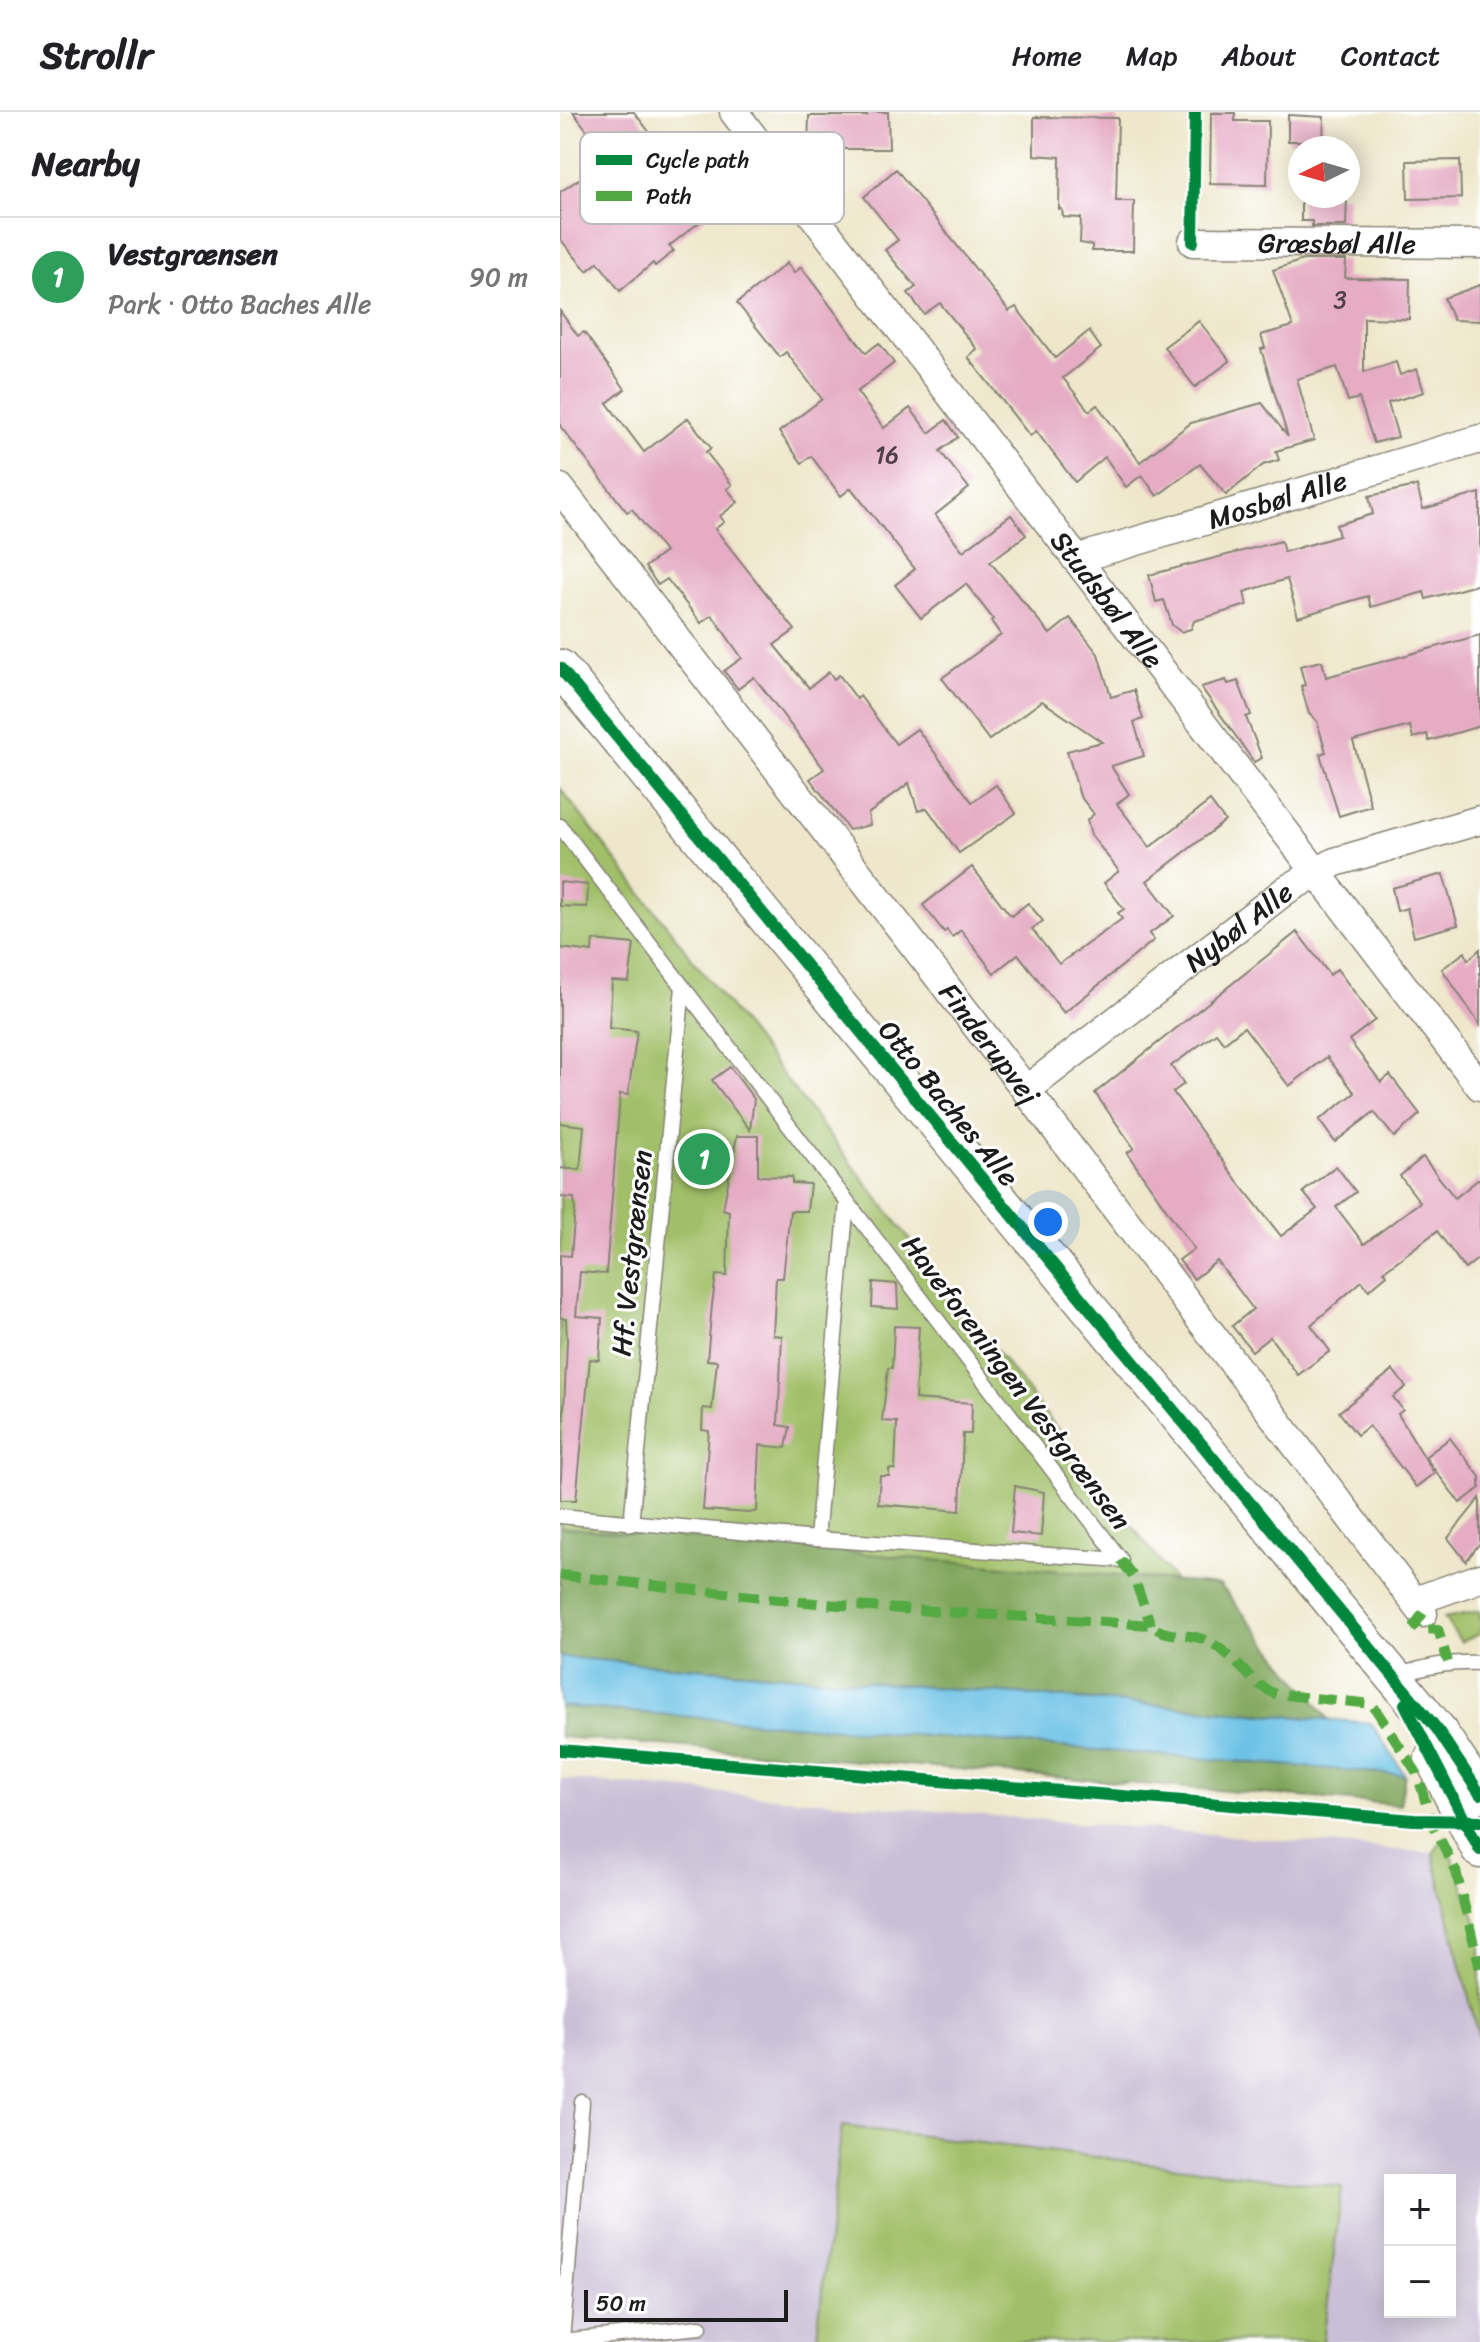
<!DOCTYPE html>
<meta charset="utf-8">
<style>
:root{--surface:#fff;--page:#f6f6f6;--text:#202124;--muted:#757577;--line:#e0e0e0;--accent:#d1495b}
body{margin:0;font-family:Sriracha,sans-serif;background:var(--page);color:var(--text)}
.controls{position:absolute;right:24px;bottom:24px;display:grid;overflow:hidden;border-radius:0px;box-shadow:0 4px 20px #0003}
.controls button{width:72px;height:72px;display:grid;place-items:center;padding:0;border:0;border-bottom:2px solid var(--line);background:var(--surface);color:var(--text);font:40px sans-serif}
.compass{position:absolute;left:728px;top:24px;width:72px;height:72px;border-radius:50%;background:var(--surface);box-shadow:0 4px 20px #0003;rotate:265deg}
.scale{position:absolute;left:24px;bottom:20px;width:204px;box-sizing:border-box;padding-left:8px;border:4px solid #1c1c1c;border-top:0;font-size:22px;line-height:28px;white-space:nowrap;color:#1c1c1c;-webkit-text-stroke:6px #fff;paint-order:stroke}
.you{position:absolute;left:488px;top:1110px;width:28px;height:28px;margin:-20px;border:6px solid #fff;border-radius:50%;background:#1a73e8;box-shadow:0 0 0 12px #1a73e833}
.badge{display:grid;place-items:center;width:52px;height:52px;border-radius:50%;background:var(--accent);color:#fff;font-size:26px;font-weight:700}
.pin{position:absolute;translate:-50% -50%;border:4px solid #fff;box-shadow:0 2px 8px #0006}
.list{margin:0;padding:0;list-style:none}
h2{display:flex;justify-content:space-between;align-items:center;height:104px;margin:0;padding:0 32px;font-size:34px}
h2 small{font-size:26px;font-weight:400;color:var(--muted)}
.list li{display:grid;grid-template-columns:52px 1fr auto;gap:24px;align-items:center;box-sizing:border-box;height:120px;padding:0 32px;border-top:2px solid var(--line)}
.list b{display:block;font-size:30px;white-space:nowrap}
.list p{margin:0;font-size:26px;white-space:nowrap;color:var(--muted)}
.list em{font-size:26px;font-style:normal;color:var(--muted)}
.map{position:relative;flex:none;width:920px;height:2230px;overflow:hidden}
header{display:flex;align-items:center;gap:48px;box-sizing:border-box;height:112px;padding:0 40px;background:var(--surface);border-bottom:2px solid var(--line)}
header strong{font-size:38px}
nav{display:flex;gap:44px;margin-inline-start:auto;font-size:28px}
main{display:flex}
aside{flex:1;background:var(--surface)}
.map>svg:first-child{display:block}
.industrial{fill:#cabfd6;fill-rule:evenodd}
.green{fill:#a0bf67;stroke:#5e6e42;stroke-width:2}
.forest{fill:#80a65c;stroke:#4e613c;stroke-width:2}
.water{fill:#68c0e5;stroke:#426e80;stroke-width:2}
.building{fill:#e5acc4}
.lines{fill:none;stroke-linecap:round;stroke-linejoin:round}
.service-casing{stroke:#858274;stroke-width:17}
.minor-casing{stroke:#858274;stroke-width:31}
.tertiary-casing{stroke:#858274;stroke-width:39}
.service{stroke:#fff;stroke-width:14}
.minor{stroke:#fff;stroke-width:28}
.tertiary{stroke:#fff;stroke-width:36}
.quiet{stroke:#52a943;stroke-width:10;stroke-dasharray:20 10;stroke-linecap:butt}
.cycleway-casing{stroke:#fff;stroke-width:17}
.cycleway{stroke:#00873e;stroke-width:12}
.labels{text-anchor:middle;stroke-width:6;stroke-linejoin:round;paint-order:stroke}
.number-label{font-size:24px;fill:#4e4046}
.street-label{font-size:28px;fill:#1c1c1c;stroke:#fff}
.key{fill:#fff;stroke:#bbb;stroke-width:2}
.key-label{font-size:22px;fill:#1c1c1c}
</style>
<header>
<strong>Strollr</strong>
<nav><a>Home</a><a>Map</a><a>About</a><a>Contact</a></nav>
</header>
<main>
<aside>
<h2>Nearby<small></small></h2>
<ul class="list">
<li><span class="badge" style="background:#2e9e5b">1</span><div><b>Vestgrænsen</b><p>Park · Otto Baches Alle</p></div><em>90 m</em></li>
</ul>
</aside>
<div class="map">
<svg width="920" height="2230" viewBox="0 0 920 2230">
<rect width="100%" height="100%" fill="#fff"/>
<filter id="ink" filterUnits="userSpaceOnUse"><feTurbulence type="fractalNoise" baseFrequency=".0125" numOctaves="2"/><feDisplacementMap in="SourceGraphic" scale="16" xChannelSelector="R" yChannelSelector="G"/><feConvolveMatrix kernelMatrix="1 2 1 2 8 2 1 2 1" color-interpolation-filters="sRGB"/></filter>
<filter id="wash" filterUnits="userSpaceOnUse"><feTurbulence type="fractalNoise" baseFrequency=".006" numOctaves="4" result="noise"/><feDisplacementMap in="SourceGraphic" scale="32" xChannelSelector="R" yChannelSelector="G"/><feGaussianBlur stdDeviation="1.8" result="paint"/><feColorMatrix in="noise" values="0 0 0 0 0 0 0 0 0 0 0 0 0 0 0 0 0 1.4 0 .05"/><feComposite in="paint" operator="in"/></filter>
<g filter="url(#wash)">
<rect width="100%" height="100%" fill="#eee7cb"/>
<path class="industrial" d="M0,1667L873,1741L920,1930V2230H0ZM830,2068H890V2200H830Z"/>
<g class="green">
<polygon points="0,676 615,1469 0,1418"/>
<polygon points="920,1499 920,1522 901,1530 884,1506"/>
<polygon points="885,1725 920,1820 920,1930 873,1741"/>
<polygon points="282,2014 782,2075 763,2230 256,2230"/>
</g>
<g class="forest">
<polygon points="0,1415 660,1473 769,1607 0,1545"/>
<polygon points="0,1594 845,1663 840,1693 0,1625"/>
</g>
<polygon class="water" points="0,1545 811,1611 845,1663 0,1594"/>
<g id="blocks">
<g class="building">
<polygon points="13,0 74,0 129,72 140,63 157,84 142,100 146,105 109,134 114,139 95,154 93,151 60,179 38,150 27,159 0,127 0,80 31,59 23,49 40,35"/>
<polygon points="307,0 328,0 329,37 248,37 249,4 307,4"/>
<polygon points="651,1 675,1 675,9 708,9 707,73 650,72"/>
<polygon points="728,3 764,5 763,29 728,29"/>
<polygon points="474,5 558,6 556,89 574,89 573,139 532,139 532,133 520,131 521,106 503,105 502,97 499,97 500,45 474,43"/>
<polygon points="900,48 901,86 848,87 847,49"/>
<polygon points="336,57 449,199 456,195 495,246 529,219 541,236 503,266 529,299 537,293 580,350 631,311 702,291 728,325 701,237 705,236 701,223 733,214 713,158 743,148 786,148 785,166 850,167 849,207 804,206 804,260 836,250 840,263 857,257 864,280 828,291 838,325 814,331 799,286 788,289 777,255 737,267 754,328 716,339 719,348 703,353 666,383 640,352 597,384 582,363 566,375 545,345 515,370 476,319 470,324 408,245 417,237 380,191 364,202 348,181 356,175 325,138 338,128 304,85"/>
<polygon points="755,84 787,84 786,114 752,114 752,109 741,109 741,87 755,88"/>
<polygon points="227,151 234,161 241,155 306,241 319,231 334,251 297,280 324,316 350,296 369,321 386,308 398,325 380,339 409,376 375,403 403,439 451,403 466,423 430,450 490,522 510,506 538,542 551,585 574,578 583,607 574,610 584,644 551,654 569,682 557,692 590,735 650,689 665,709 587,769 614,804 589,822 594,828 504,901 458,842 434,861 401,818 392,825 387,818 384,820 363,793 412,755 451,804 468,791 483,809 472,817 499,852 562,807 558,801 564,797 544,771 559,759 531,723 527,708 534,702 520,684 507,639 542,630 482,589 429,628 382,566 441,523 431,509 433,507 406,472 361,506 335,473 355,457 291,376 281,384 251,344 242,351 219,320 262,287 226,240 220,245 177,191"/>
<polygon points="920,173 920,209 893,208 884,186"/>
<polygon points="0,199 18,224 24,220 65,277 47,291 84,340 128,306 151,336 146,340 172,373 167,377 178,390 160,404 164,410 155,417 235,518 214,533 249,576 269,560 274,567 279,563 297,587 300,584 336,632 357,617 412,690 436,673 456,701 399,741 367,696 358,699 349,671 308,702 310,713 289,718 250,667 264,657 194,565 178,577 164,559 182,546 152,503 141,511 107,467 98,473 85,455 105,440 72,397 67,400 0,314"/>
<polygon points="639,209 670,249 635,275 604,235"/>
<polygon points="857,374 863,397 920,381 920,472 866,487 864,480 811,495 808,484 738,505 727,467 684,480 687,493 634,509 631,517 621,520 612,513 604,488 596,490 589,463 721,429 724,440 779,424 776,413 813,402 809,384"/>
<polygon points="920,523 920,614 869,629 867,622 853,626 850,614 793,629 811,694 779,704 760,642 766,640 757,609 749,602 741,574 745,573 740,554 762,549 766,565"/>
<polygon points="666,568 668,572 678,569 691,603 686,605 702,646 694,650 641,575"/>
<polygon points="883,762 898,813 854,825 847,796 837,799 832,776"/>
<polygon points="0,770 28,773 27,795 0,794"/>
<polygon points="737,820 770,863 777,857 815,908 789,928 821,970 830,963 860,1002 834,1025 814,1000 775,1030 759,1008 795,981 767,945 729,974 684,915 664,931 656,921 611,954 624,972 613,980 676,1067 721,1124 757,1097 743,1080 776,1054 796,1080 776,1095 804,1132 860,1090 840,1064 863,1045 895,1086 920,1066 920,1145 905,1157 877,1119 824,1159 827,1163 809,1178 802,1169 751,1213 770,1239 738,1263 710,1225 692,1239 672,1214 693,1197 657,1149 634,1167 619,1148 634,1137 567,1041 574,1036 535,981"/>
<polygon points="33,828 74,832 69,870 52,869 49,916 77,919 68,983 60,982 46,1162 20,1160 16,1204 42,1206 39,1248 30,1247 16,1388 0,1388 7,1229 6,1207 0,1206 0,1143 11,1144 15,1097 14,1086 0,1085 0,1056 20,1058 24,1014 0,1011 0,836 32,840"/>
<polygon points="920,837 920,913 882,857 905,840 908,848"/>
<polygon points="170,955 194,987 190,1018 152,968"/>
<polygon points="177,1024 198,1024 198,1064 232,1065 232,1071 250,1072 247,1099 230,1099 223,1166 216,1166 213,1223 222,1224 218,1313 230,1315 226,1336 200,1333 197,1399 190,1401 143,1398 149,1319 142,1318 143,1296 152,1297 157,1249 147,1248 152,1193 156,1163 167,1164 169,1099 163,1097"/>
<polygon points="313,1170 337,1172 338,1197 312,1195"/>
<polygon points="334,1214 359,1215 355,1287 412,1291 411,1322 403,1322 400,1399 318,1392 320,1364 329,1364 329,1357 335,1357 337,1310 322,1309 328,1256 332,1256"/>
<polygon points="833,1258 846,1275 833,1285 843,1298 838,1302 874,1361 856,1375 814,1320 809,1314 797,1323 779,1300"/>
<polygon points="890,1326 920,1365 920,1376 900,1391 865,1345"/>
<polygon points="455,1374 484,1380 481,1424 451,1421"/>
<polygon points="920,1386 920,1431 906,1449 888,1426"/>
</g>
</g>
</g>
<g filter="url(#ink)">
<use href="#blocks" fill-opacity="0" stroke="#858274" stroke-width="2"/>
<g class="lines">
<g class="service-casing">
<g id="service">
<polyline points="0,714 561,1448 257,1427 0,1404"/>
<polyline points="71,1412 123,875"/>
<polyline points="257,1427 287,1089"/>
<path d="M835,1565C865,1554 888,1550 920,1551"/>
<polyline points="2,2228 22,1990"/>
<polyline points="0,2229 140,2215"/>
</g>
</g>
<g class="minor-casing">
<g id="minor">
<path id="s1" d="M174,0L920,974"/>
<path id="s2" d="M633,130L920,132"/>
<path id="s3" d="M0,376L466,978L863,1501"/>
<path id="s4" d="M516,447L920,327"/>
<path id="s5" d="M466,978L726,778L775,750L920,708"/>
<polyline points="855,1489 920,1466"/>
</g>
</g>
<g class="tertiary-casing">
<g id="tertiary">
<polyline points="0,556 877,1617 920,1682"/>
<polyline points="873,1646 920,1738"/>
</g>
</g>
<use href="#service" class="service"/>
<use href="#minor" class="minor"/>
<use href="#tertiary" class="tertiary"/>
<g class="quiet">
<polyline points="561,1448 574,1466 591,1513"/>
<path d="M0,1463L264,1492L591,1513C607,1527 627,1520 645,1528C673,1539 687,1570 715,1582L812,1592L857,1661L871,1709L896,1759L920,1856"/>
<polyline points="863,1501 855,1513 859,1518 878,1517 888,1550"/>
</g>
<g class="cycleway-casing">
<g id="cycleway">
<polyline points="633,130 635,0"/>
<polyline points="0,556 877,1617 920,1682"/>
<polyline points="845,1592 920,1738"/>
<polyline points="0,1638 854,1708 920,1709"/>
</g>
</g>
<use href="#cycleway" class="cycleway"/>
</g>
</g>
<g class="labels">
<g class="number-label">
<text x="780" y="196">3</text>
<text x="327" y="351">16</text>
</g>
<g class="street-label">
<text dy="10" stroke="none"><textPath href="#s2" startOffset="144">Græsbøl Alle</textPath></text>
<text dy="10" stroke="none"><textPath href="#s4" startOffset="210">Mosbøl Alle</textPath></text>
<text dy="10" stroke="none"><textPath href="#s1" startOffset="614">Studsbøl Alle</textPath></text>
<text dy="10" stroke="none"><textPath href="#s5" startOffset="268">Nybøl Alle</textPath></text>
<text dy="10" stroke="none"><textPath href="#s3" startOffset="702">Finderupvej</textPath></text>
<text transform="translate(389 991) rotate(51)" y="10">Otto Baches Alle</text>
<text transform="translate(71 1141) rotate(-84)" y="10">Hf. Vestgrænsen</text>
<text transform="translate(457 1270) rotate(53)" y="10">Haveforeningen Vestgrænsen</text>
</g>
</g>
<rect x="20" y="20" width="264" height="92" rx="12" class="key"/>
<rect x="36" y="43" width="36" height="10" fill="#00873e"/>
<rect x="36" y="79" width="36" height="10" fill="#52a943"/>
<g class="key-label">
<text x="86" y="56">Cycle path</text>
<text x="86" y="92">Path</text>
</g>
</svg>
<div class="controls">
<button>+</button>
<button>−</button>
</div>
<svg class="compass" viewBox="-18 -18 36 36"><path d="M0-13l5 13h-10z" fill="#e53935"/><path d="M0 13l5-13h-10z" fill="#757577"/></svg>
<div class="scale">50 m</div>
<div class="you"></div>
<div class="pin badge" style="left:144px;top:1047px;background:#2e9e5b">1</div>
</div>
</main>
